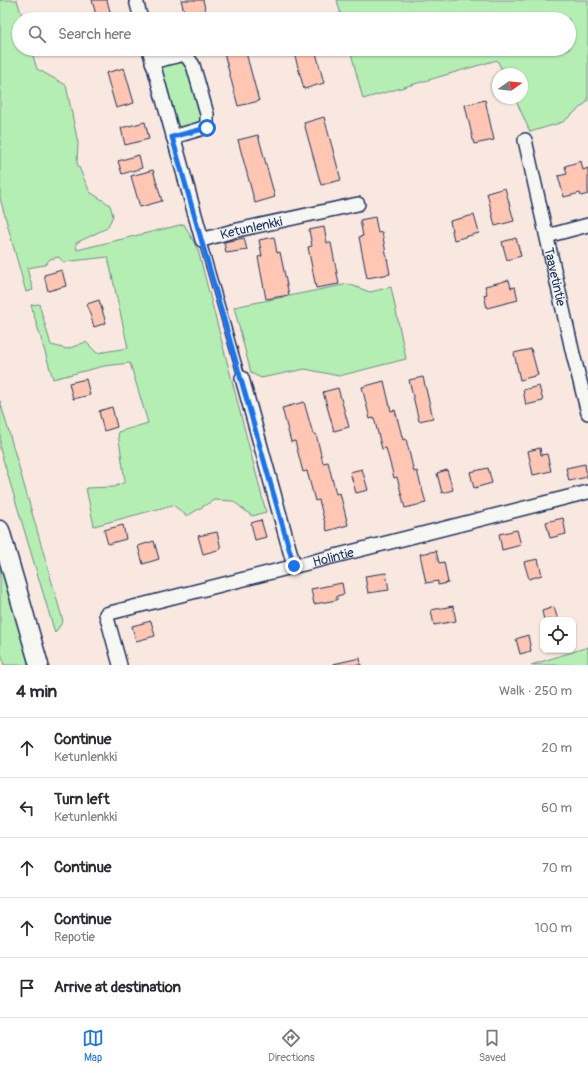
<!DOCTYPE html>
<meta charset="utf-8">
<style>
:root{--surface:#fff;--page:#f7f7f7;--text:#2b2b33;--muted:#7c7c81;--line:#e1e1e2;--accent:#1a73e8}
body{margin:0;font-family:Pangolin,sans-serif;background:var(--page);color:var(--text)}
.controls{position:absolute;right:12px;bottom:12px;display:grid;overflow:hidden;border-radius:8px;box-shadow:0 1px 3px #0004}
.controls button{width:36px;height:36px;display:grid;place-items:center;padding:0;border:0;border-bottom:1px solid var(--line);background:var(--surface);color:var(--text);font:20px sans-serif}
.compass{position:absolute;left:492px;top:68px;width:36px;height:36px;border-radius:50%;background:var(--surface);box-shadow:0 1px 3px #0004;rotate:76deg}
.stop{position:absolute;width:12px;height:12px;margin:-9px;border:3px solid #1a73e8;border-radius:50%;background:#fff}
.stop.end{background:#1a73e8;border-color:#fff;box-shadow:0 1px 4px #0008}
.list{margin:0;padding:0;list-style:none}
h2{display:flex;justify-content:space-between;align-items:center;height:52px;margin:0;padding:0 16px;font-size:17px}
h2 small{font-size:13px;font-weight:400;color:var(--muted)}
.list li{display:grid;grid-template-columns:26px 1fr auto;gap:12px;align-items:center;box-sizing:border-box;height:60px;padding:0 16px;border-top:1px solid var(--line)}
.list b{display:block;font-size:15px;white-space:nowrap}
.list p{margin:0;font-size:13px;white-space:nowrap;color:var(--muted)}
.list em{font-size:13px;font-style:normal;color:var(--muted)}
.icon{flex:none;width:22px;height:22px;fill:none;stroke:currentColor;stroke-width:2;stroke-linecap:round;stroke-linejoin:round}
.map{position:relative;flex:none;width:588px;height:665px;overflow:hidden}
.search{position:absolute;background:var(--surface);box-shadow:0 1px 3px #0004;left:12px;right:12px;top:12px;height:44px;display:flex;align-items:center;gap:10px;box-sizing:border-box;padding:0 14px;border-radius:22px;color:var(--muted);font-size:15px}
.sheet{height:352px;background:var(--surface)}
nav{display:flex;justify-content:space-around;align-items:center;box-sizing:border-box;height:56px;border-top:1px solid var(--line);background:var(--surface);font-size:11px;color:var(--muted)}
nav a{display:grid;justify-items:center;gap:2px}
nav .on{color:var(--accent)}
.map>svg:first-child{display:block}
.green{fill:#b5eeb2;stroke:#688e88}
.building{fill:#ffc7b3;stroke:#1b2f5e}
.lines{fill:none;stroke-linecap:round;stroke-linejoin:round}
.lane-casing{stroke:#1b2f5e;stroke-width:9}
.street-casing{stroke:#1b2f5e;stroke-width:16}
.secondary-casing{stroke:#1b2f5e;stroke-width:21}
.lane{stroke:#f6f6f2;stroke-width:6}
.street{stroke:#f6f6f2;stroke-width:13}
.secondary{stroke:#f6f6f2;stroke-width:18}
.route{stroke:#1a73e8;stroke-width:5}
.labels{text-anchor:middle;stroke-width:3;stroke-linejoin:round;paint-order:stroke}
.street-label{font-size:13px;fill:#1b2f5e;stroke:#f6f6f2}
</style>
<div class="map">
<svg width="588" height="665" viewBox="0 0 588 665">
<rect width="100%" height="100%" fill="#f9e8df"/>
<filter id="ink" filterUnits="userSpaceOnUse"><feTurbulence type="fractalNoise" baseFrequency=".025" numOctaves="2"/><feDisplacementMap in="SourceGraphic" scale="8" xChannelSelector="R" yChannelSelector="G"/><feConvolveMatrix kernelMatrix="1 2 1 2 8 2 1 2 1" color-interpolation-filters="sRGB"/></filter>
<g filter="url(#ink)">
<g class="green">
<polygon points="0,0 17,0 23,19 19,19 19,49 31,49 37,69 66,85 78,143 77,163 90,192 110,205 113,216 107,228 76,243 77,250 184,224 198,250 266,512 252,516 233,501 214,500 187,516 173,505 94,526 86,488 114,487 125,482 118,432 148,423 130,363 104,366 53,379 31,305 39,304 51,345 67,349 86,342 97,353 128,348 108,257 63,262 59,257 50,259 45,265 27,268 33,290 26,292 0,198"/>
<polygon points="337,0 588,0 588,101 563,122 530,132 515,98 522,98 522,74 504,74 497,60 363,99 350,49 569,49 569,19 342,19"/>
<path d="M178,62L182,63L189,69L201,116L198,124C188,126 182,130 174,122L161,71C163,63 170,63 178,62Z"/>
<polygon points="348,284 370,292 391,287 406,359 339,376 305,369 261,378 251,373 234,307"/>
<polygon points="0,401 63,621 55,633 0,449"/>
<polygon points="0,563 29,665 4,665 0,649"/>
<polygon points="588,647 588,665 531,665"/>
</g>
<g class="building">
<polygon points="92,0 107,0 112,19 85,19 85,17 96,15"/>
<polygon points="181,0 203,0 207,17 198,19 186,19"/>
<polygon points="223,49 245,49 259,101 238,106"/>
<polygon points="293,49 315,49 324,83 304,89"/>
<polygon points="124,68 134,103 116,108 106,73"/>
<polygon points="485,100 494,140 474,144 465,105"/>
<polygon points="324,117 341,180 321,185 304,123"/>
<polygon points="145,122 149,139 125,145 121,128"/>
<polygon points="258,135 275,197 255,203 238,140"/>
<polygon points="139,155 142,168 122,174 118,161"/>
<polygon points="581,161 583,170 588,168 588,194 581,196 580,193 564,197 558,176 567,174 565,166"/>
<polygon points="153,170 162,201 140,207 131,176"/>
<polygon points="505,188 514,221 495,226 487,193"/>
<polygon points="474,215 479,233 454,240 450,221"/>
<polygon points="375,217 378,233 382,232 390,274 367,278 359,237 363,236 360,220"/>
<polygon points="324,227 327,243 331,243 339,284 316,288 308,247 312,246 309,230"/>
<polygon points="274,237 277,253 280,252 289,295 266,299 258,257 262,256 259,240"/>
<polygon points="244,238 247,250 226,253 224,242"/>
<polygon points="516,238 521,256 507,260 502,242"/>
<polygon points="62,270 66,286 48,291 44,275"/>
<polygon points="509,280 511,288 515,287 518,300 487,308 484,295 487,294 485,286"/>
<polygon points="99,300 106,323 94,327 87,304"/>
<polygon points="531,349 538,375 520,380 514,353"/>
<polygon points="423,377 433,418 419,421 409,380"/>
<polygon points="86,379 90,395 73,399 69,383"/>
<polygon points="384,381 391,411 395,410 403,440 406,439 414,472 417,471 426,503 405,508 397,477 394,478 386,448 382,449 374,418 370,419 362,387"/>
<polygon points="539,386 543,401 526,405 523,390"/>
<polygon points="338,388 349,427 334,431 323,392"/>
<polygon points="304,402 313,434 316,434 323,463 328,462 336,494 340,493 348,525 327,531 319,500 315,501 307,471 303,472 295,441 291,442 282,408"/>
<polygon points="112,407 117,427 104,431 99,411"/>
<polygon points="540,448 541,455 547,454 551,471 533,475 528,451"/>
<polygon points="585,464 587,477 569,481 566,468"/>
<polygon points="488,468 492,483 474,488 470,472"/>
<polygon points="362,469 368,490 356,493 350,472"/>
<polygon points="447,470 453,490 442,493 437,473"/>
<polygon points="563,518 566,534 550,538 546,522"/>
<polygon points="261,520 266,537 255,540 251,523"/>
<polygon points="123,525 126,539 108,544 104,530"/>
<polygon points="517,530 521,545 502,550 499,534"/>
<polygon points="217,532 221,549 203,554 198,536"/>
<polygon points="154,541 159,559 143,564 138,546"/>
<polygon points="436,551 439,563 444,562 448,583 438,585 438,581 426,583 420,554"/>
<polygon points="538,559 542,575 529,579 524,562"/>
<polygon points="386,573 389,590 368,593 365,576"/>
<polygon points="342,583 344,594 337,596 337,600 314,604 311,589"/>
<polygon points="453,606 456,621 434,625 431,610"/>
<polygon points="554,607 558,620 544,620 542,611"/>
<polygon points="151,621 155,636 136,641 132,626"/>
<polygon points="528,635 531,651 520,654 516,639"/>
<polygon points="360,658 361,665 333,665 333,664"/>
</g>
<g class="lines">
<g class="lane-casing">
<polyline id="lane" points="202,240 242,378"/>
</g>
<g class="street-casing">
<g id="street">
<polyline points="136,0 141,19"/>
<path id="s1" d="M149,49L202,240L233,231L358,204"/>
<polyline points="152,62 185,54 193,65 207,114 207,127 173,137"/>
<path id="s2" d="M525,140L573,354L588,413"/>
<polyline points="547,236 588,225"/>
<polyline points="242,378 294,566"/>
<path id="s3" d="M120,665L106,614L588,492"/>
</g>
</g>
<g class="secondary-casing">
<polyline id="secondary" points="0,530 39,665"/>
</g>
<use href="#lane" class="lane"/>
<use href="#street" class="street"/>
<use href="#secondary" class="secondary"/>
</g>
</g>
<g class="lines" filter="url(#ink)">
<polyline class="route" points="207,128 172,137 294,566"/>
</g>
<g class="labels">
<g class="street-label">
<text dy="5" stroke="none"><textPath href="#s1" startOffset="249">Ketunlenkki</textPath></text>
<text dy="5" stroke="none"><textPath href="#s2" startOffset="140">Taavetintie</textPath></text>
<text dy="5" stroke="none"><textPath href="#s3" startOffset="287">Holintie</textPath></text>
</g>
</g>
</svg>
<div class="controls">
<button><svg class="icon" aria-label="locate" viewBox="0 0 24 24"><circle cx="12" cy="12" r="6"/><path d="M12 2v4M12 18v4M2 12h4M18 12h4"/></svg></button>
</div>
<svg class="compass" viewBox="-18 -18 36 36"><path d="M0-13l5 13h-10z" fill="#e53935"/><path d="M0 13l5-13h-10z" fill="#7c7c81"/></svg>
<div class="stop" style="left:207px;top:128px"></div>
<div class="stop end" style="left:294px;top:566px"></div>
<div class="search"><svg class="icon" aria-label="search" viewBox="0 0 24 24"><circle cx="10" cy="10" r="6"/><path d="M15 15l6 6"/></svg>Search here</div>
</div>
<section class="sheet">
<h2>4 min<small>Walk · 250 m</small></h2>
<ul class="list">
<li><svg class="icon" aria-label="ahead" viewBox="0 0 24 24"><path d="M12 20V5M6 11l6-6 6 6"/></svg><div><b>Continue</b><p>Ketunlenkki</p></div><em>20 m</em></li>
<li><svg class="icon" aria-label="left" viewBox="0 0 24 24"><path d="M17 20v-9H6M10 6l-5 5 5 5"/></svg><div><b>Turn left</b><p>Ketunlenkki</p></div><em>60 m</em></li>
<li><svg class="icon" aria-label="ahead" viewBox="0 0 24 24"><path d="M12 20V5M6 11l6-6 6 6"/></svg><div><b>Continue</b></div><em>70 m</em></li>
<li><svg class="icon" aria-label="ahead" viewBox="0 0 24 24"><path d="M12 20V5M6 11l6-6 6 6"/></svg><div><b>Continue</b><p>Repotie</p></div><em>100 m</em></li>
<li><svg class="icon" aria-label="arrive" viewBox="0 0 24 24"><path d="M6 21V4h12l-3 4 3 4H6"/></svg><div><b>Arrive at destination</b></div></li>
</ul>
</section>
<nav>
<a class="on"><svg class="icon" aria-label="map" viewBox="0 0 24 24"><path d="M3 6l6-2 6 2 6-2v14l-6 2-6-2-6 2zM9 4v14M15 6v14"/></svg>Map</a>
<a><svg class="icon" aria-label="directions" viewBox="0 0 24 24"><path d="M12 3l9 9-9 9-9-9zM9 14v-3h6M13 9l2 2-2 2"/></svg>Directions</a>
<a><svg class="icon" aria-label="saved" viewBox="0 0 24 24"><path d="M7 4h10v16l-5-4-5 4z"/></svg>Saved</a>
</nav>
